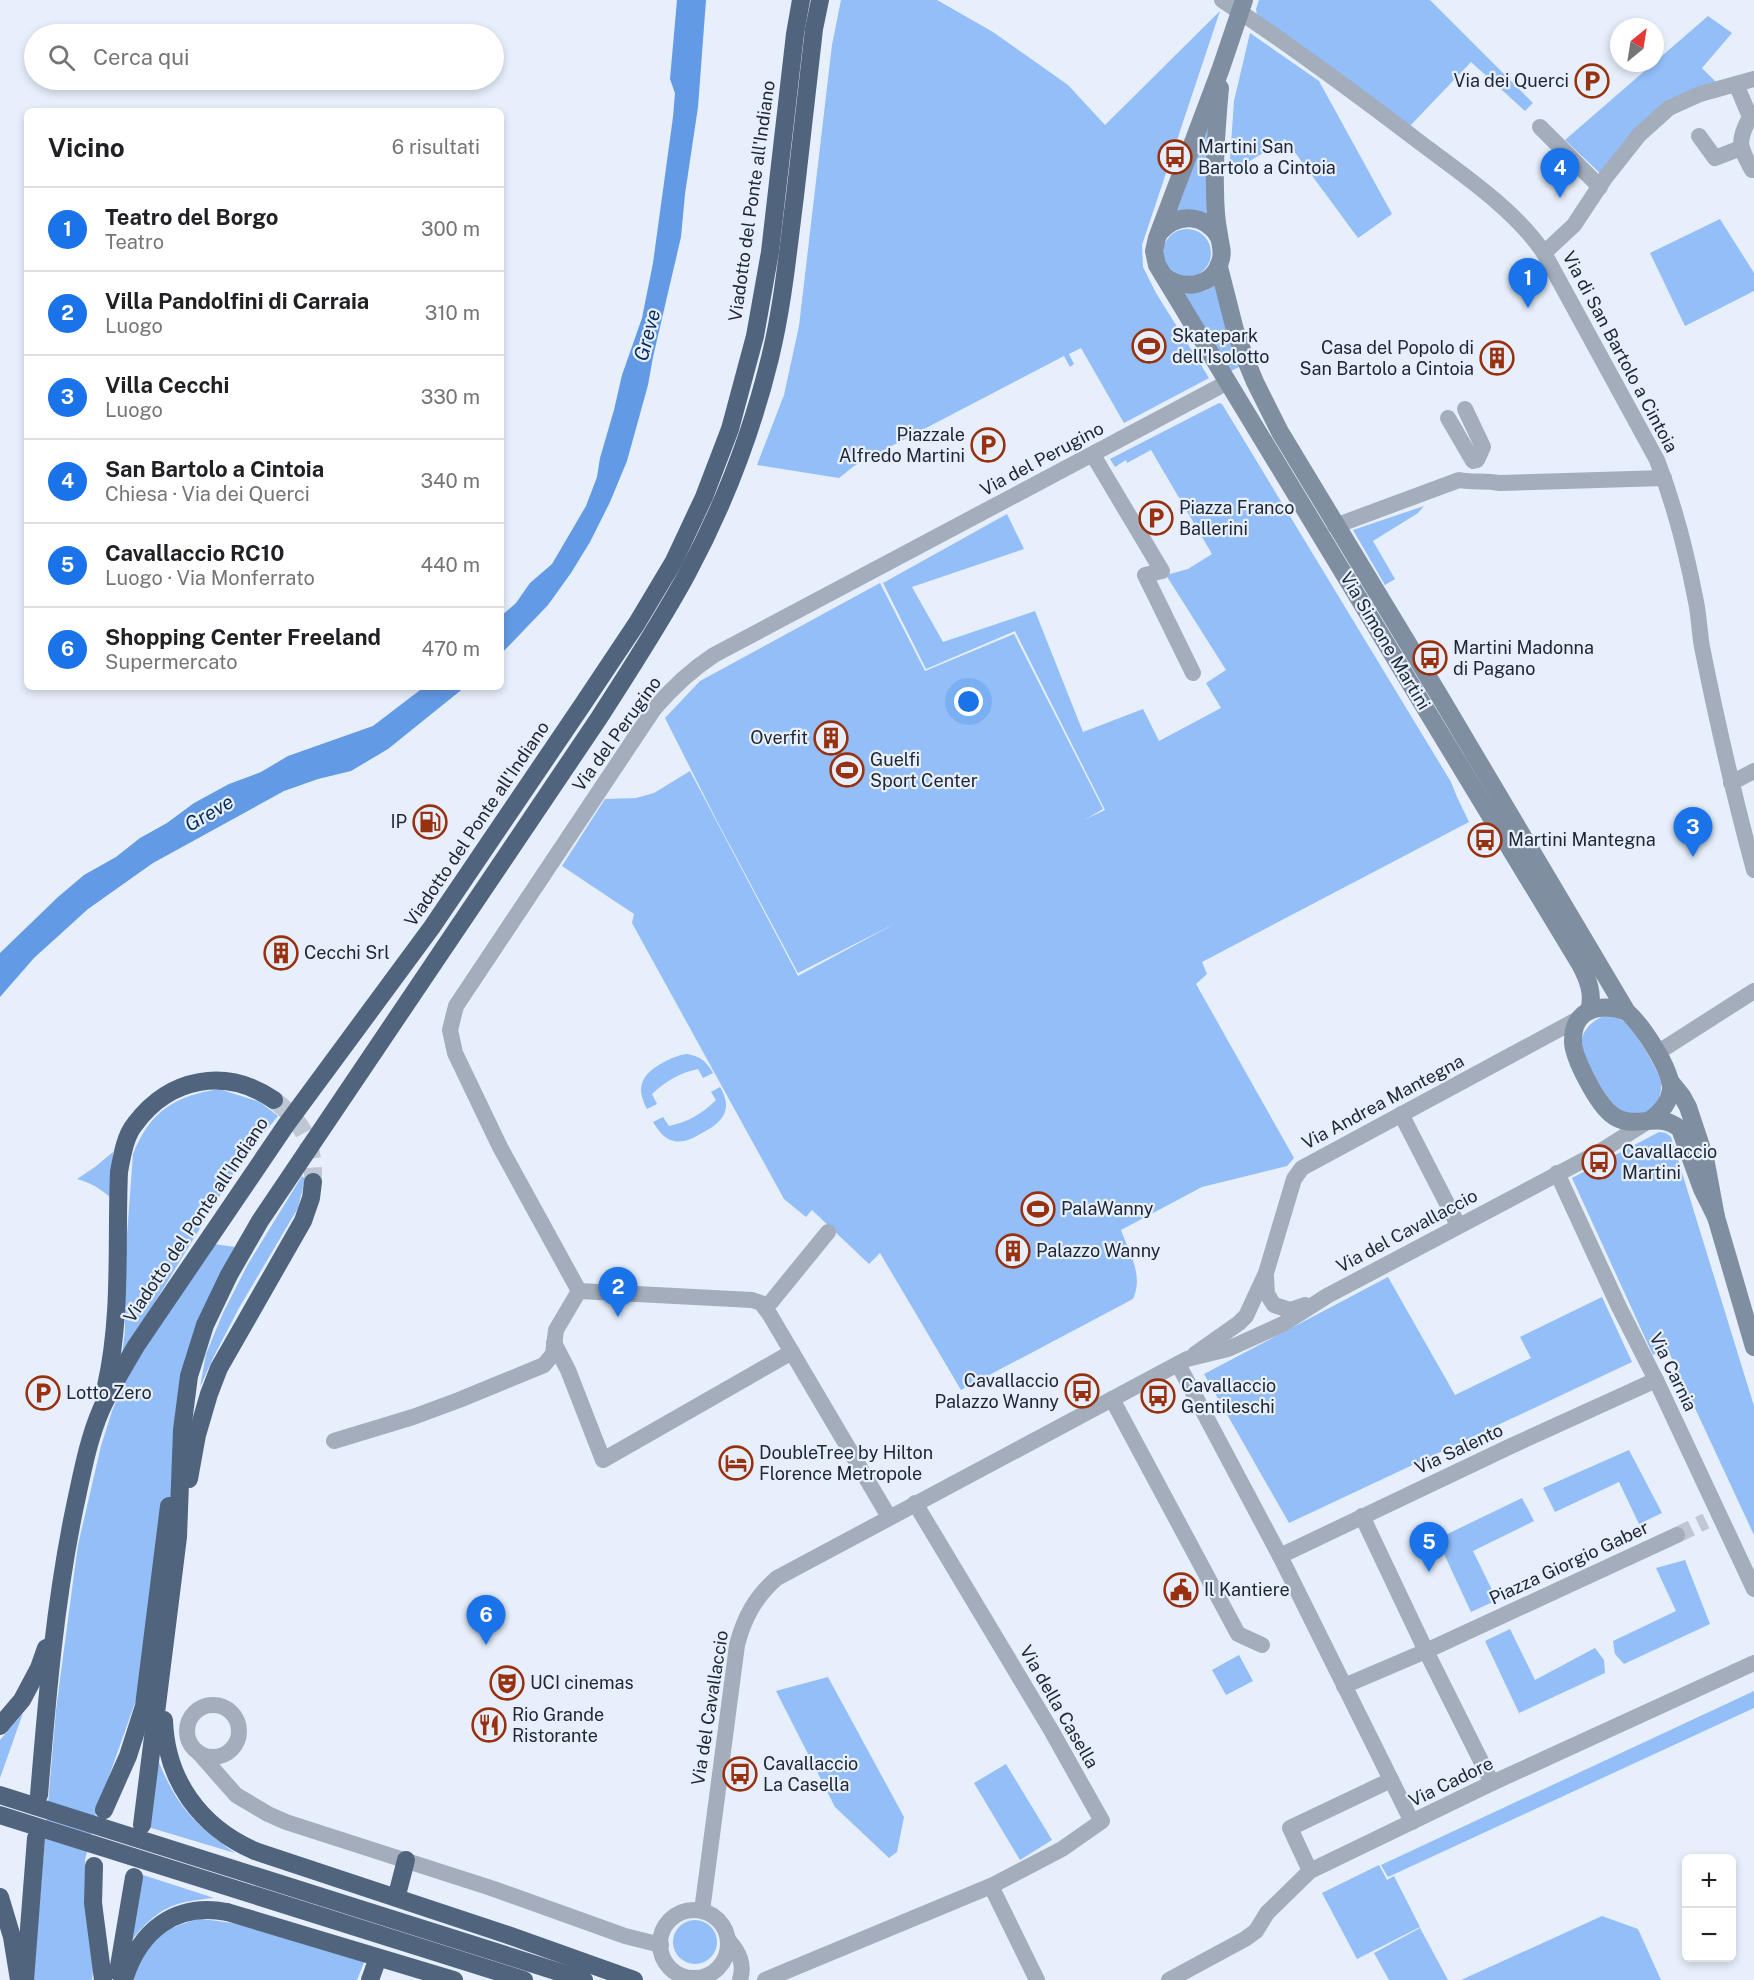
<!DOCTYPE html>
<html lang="it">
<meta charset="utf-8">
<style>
:root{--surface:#fff;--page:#f2f2f2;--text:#202124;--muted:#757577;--line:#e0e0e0;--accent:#1a73e8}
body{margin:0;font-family:"Public Sans",sans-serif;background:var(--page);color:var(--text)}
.controls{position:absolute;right:18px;bottom:18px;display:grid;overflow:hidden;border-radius:9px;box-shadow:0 3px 9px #0003}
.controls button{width:54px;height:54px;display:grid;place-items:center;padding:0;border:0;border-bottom:2px solid var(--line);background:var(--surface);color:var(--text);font:30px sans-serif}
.compass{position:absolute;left:1610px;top:18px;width:54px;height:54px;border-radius:50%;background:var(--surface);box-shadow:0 3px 9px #0003;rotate:30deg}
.you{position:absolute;left:969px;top:702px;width:21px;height:21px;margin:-15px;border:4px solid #fff;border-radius:50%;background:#1a73e8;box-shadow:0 0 0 9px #1a73e833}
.badge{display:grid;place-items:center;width:39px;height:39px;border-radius:50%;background:var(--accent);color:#fff;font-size:20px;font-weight:700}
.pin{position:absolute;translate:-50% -50px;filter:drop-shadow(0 2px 3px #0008)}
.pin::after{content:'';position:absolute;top:32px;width:21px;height:18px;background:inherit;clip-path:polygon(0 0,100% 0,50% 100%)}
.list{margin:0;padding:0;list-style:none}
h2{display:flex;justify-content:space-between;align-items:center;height:78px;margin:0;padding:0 24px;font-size:26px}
h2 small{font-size:20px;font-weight:400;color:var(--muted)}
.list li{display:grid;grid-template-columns:39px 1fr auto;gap:18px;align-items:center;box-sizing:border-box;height:84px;padding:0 24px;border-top:2px solid var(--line)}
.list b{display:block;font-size:22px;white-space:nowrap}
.list p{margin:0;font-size:20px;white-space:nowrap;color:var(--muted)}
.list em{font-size:20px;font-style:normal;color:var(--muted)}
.icon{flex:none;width:33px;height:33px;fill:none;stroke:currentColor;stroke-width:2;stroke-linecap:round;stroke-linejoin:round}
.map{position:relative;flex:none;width:1754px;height:1980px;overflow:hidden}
.search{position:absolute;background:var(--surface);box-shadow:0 3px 9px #0003;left:24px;top:24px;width:480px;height:66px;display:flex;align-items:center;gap:15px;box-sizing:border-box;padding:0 21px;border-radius:33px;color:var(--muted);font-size:22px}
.panel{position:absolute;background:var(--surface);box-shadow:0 3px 9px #0003;left:24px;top:108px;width:480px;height:582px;border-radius:9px}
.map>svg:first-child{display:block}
.green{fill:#93bef8}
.water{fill:#629ae5}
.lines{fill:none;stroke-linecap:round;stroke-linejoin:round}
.street-tunnel{stroke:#bec7d3;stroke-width:16;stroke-dasharray:16 8;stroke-linecap:butt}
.highway-tunnel{stroke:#bec7d3;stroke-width:18;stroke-dasharray:18 9;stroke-linecap:butt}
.street{stroke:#a4adbb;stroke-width:16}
.secondary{stroke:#808ea1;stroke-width:18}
.highway{stroke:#50647e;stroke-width:18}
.highway-bridge{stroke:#50647e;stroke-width:18}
.labels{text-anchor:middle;stroke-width:4.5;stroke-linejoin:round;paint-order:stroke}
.poi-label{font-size:18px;fill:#202834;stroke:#e6effb;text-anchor:start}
.street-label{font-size:18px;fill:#202834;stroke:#e6effb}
.water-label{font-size:20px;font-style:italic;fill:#062c5b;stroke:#e6effb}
</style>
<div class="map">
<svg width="1754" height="1980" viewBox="0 0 1754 1980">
<rect width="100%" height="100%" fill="#e6effb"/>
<g class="green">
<polygon points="841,0 937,0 993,32 1068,85 1105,125 1220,11 1142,245 1143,267 1156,293 1209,378 1124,423 1081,348 1069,354 1074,364 1070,367 1064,356 880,452 854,466 839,478 757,465 784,395 799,326 832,45"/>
<polygon points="1259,0 1430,0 1533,103 1525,111 1471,62 1409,127 1257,15 1256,9"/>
<polygon points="1708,16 1732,33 1702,68 1717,83 1694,90 1603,176 1565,140"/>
<polygon points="1250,33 1319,81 1392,214 1358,238 1285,139 1229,174 1234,101"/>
<polygon points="1209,128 1211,219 1176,212 1185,189 1205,129"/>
<polygon points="1720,219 1754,273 1754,291 1685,326 1650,253"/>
<circle cx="1187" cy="253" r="24"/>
<polygon points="1217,284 1241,366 1229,372 1184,294 1206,291"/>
<path d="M1219,403L1222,404L1451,782L1457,797L1469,822L1202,962L1207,974L1196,984L1294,1158L1287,1166L1202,1187L1121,1230C1129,1253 1144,1275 1133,1299L961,1390L880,1253L869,1264L812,1210L806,1217L784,1199L632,923L634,914L562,866L605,799L636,798L654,793L690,771L798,976L896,923L798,973L717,821L665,718L700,681L880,583L925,671L1014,634L1103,809L1086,819L1105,810L1015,631L926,669L883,583L1007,514L1024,549L912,587L943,642L1035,611L1083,732L1143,709L1159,741L1221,708L1206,683L1226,670L1166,575L1188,569L1212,554L1151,450L1127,463L1126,460L1115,467L1110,459Z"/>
<polygon points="1424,506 1418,513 1373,541 1395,579 1385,585 1353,530"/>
<path d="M1604,1016C1612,1016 1619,1018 1626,1023C1633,1028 1660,1073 1661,1082C1662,1091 1659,1101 1653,1108C1646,1115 1631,1117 1623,1112C1610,1105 1604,1091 1597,1080C1593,1072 1587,1064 1583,1056C1576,1038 1588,1022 1604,1016Z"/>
<path d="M687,1054C700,1056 706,1061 713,1073L703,1078L698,1069C679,1073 666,1081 652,1094L657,1104L647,1109C635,1086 642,1074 664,1062C672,1058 678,1055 687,1054Z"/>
<path d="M720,1087C734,1111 722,1123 700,1134C692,1139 683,1143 674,1141C664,1139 658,1130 653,1122L663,1117L669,1126C688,1122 702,1114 716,1100L711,1092Z"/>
<path d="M219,1089L260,1102L278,1116L241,1161L122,1356L125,1330L124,1275L133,1154C150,1111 175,1096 219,1089Z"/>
<polygon points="1659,1132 1666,1133 1671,1137 1754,1406 1754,1535 1667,1348 1653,1355 1572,1178"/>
<path d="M113,1152L111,1198C100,1188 91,1183 77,1179L95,1167Z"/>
<polygon points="302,1176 305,1179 298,1208 239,1308 214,1356 200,1387 206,1354 223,1313 248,1264"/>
<polygon points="214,1244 235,1247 212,1291 177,1464 142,1683 96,1813 85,1860 86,1910 94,1958 92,1980 33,1980 56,1710 70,1604 78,1545 101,1446 112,1411 130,1369"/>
<polygon points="1388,1277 1455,1395 1531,1358 1520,1337 1602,1297 1632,1362 1289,1523 1204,1374"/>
<polygon points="1629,1450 1662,1513 1639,1524 1619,1482 1555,1512 1543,1488"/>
<polygon points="1522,1498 1534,1521 1473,1551 1497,1600 1471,1612 1437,1539"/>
<polygon points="1685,1560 1710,1624 1624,1664 1615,1654 1613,1641 1676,1611 1656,1568"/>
<polygon points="1510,1629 1535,1680 1595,1648 1604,1660 1605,1673 1519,1713 1485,1641"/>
<polygon points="1239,1655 1253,1681 1226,1695 1212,1670"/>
<polygon points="828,1677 904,1817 897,1852 889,1858 835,1807 776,1691"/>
<polygon points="1754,1691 1754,1708 1388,1877 1381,1865"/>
<polygon points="23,1713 0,1778 0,1740"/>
<path d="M157,1758C178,1808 192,1822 235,1853L148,1827Z"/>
<polygon points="1006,1764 1052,1840 1020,1860 974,1783"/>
<polygon points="1379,1865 1387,1880 1394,1876 1420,1927 1357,1959 1322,1893"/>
<path d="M140,1874L214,1898C171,1902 158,1908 131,1941Z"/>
<polygon points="1602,1916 1638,1929 1661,1980 1461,1980"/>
<path d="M198,1919C251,1922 313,1945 365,1960L357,1980H132C136,1971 139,1962 143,1953C154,1933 178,1925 198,1919Z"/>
<circle cx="695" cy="1942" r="22"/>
<polygon points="1420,1928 1448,1980 1389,1980 1374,1953"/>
</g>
<g class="water">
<polygon points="677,0 706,0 698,107 685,194 681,237 653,357 648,385 627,461 610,502 590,542 571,573 548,605 501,654 501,616 516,603 530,583 552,564 586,506 597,477 600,458 614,410 622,375 642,318 653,263 673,117 675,93 670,79"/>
<polygon points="424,687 465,687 388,749 351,771 318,779 284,791 153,863 88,909 34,958 0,997 0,953 58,897 84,875 116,857 140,838 167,823 194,803 229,784 261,772 288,756 373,726"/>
</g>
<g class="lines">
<polyline class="street-tunnel" points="1677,1535 1706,1521"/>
<path class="highway-tunnel" d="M274,1100C304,1123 314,1143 313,1182"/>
<g class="street">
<path d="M1222,0C1292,46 1359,96 1426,147C1465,176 1517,212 1544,253L1657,460C1674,504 1686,550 1695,597C1699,613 1699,630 1702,647C1717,722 1734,796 1754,870"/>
<path d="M1736,84L1750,117C1737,142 1739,146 1752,170"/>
<polyline points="1540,127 1600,187"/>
<polyline points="1699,136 1715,158 1741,148"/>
<polyline points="1544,253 1574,225 1605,178 1639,135 1669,108 1700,94 1754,79"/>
<polyline points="1465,409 1483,447 1477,460"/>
<polyline points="1448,418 1473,461"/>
<polyline points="1093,455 1162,571 1145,575 1193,673"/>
<path d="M1335,526L1459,480C1474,483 1485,480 1499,483L1664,478"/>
<polyline points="1731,783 1754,771"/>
<polyline points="1657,1053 1754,991"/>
<polyline points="1401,1114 1458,1225"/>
<polyline points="1557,1173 1619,1307 1656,1380 1754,1589"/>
<polyline points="1266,1277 1267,1294 1274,1305 1290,1310 1305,1305"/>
<path d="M579,1291L500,1147L455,1053L450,1030L456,1006L654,709C672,688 691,670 714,655L1228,382"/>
<polyline points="579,1291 752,1300 761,1303 770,1315 889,1517"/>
<polyline points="764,1306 771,1302 828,1232"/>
<polyline points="554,1343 568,1370 603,1460 792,1352"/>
<polyline points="1195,1354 1239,1323 1246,1316 1266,1273 1294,1179 1302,1168 1580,1018"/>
<polyline points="1178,1364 1280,1556 1412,1822"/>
<polyline points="1112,1399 1238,1634 1262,1645"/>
<polyline points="334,1441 413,1417 459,1400 544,1365 553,1354 556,1330 579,1291"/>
<polyline points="1362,1516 1426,1651 1492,1783"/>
<polyline points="1280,1556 1511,1446 1656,1380"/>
<polyline points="1344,1686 1426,1651 1677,1535"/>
<circle cx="213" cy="1731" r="26"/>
<polyline points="199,1753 236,1795 268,1814 286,1822 491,1888 625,1936 661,1945"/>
<polyline points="1391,1780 1290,1828 1310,1871 1492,1783 1754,1663"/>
<polyline points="991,1886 1037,1980"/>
<circle cx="694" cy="1944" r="34"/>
<path d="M702,1911L737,1645C744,1618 755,1597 777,1578L1187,1359L1228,1349L1283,1324L1327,1296L1601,1151L1650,1120"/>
<path d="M728,1940C739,1952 745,1964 740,1980"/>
<polyline points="765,1980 991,1886 1062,1849 1102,1821 1051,1730 915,1503"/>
<polyline points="1169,1980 1245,1939 1256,1931 1267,1913 1310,1871"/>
</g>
<g class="secondary">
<path d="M1244,0L1221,68L1157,238L1154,251L1157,265L1580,964C1588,979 1594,994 1589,1011"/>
<path d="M1160,232C1178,212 1205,214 1219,237"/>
<path d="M1219,267L1235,330L1245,358L1255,382L1280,432L1439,695L1627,1012C1642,1025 1672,1070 1671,1090C1669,1103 1660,1113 1650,1120"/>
<path d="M1164,276C1183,291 1213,287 1220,262C1224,252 1220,245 1219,235C1216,220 1215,204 1215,189C1214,155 1217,121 1220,88"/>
<path d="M1627,1012C1602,1002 1573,1008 1573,1040C1572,1057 1598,1104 1611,1114C1634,1133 1657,1109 1680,1129L1702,1189L1716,1217"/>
<polyline points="1670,1081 1682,1096 1688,1107 1705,1158 1716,1217 1754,1347"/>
</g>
<g class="highway">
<path d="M106,1386C122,1315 116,1244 119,1172C122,1156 125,1136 135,1124C170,1077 226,1067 274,1100"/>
<polyline points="189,1479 197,1435 209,1394 219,1368 303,1221 311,1198 313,1182"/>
<path d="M164,1720C166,1780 200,1827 255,1851"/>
<polyline points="0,1726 22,1700 39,1668 46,1648"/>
<path d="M39,1795C47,1698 55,1601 75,1506C82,1474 88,1440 101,1410C111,1387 124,1367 136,1346L286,1125L432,927L583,704L637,623L674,561L704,497L730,429L755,336L770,252L795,34L801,0"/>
<polyline points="104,1810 128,1756 144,1706 169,1506"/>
<path d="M142,1825L178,1537L182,1430L189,1376L205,1325L229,1275L260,1221L599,718C629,671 660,624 687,574C723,507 752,432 770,358C783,305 788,250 795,196C801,140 808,85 814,29L820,0"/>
<polyline points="94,1866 93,1903 103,1980"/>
<polyline points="398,1891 406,1860"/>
<polyline points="0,1897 12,1937 19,1980"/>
<polyline points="118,1972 134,1877"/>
<polyline points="25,1980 36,1838"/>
<path d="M124,1980C139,1931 175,1902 227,1912"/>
<polyline points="370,1980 375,1966"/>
</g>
<g class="highway-bridge">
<polyline points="0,1795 584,1980"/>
<polyline points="0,1815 524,1980"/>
<polyline points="255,1851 508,1935 634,1980"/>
<polyline points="227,1912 454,1980"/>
</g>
</g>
<defs>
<g id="parking-ring" transform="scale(1.725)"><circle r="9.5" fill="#e6effb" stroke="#98310f" stroke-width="1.5"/><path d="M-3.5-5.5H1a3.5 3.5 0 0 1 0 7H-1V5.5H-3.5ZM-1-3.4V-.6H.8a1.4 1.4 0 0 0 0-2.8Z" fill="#98310f"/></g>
<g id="bus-ring" transform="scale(1.725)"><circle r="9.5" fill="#e6effb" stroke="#98310f" stroke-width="1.5"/><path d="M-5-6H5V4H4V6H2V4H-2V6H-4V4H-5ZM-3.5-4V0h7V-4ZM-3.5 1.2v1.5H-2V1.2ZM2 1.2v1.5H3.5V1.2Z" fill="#98310f"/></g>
<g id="stadium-ring" transform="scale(1.725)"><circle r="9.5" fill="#e6effb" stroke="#98310f" stroke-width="1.5"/><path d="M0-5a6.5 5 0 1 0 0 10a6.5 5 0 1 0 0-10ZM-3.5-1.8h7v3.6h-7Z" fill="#98310f"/></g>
<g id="building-ring" transform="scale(1.725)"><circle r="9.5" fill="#e6effb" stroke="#98310f" stroke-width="1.5"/><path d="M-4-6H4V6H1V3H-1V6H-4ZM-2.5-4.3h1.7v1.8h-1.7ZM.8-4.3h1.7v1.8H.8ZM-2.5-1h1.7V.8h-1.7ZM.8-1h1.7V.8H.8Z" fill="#98310f"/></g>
<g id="fuel-ring" transform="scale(1.725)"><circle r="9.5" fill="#e6effb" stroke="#98310f" stroke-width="1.5"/><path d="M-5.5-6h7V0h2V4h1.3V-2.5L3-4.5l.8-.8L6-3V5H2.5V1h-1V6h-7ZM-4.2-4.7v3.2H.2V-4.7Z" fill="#98310f"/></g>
<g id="hotel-ring" transform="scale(1.725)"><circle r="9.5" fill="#e6effb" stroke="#98310f" stroke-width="1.5"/><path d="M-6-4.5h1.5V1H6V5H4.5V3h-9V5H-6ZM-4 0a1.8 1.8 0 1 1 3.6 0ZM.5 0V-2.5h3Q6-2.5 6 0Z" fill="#98310f"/></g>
<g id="civic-ring" transform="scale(1.725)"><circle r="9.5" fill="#e6effb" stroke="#98310f" stroke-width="1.5"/><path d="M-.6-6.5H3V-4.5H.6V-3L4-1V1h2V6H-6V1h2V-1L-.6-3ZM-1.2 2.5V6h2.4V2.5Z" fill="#98310f"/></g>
<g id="theatre-ring" transform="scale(1.725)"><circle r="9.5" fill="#e6effb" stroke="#98310f" stroke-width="1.5"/><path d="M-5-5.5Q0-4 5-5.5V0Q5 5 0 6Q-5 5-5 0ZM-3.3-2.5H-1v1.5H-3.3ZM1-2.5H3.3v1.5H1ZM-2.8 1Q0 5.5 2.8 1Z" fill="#98310f"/></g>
<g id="restaurant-ring" transform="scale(1.725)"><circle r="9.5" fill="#e6effb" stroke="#98310f" stroke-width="1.5"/><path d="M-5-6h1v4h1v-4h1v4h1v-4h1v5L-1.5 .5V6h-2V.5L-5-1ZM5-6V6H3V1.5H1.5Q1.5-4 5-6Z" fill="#98310f"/></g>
</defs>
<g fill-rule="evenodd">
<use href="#parking-ring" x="1592" y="81"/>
<use href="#bus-ring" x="1175" y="157"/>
<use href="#stadium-ring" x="1149" y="346"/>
<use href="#building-ring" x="1497" y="358"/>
<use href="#parking-ring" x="988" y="445"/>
<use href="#parking-ring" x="1156" y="518"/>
<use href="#bus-ring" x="1430" y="658"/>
<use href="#building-ring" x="831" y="738"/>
<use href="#stadium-ring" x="847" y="770"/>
<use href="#fuel-ring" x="430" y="822"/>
<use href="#bus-ring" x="1485" y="840"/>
<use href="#building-ring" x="281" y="953"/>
<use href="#bus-ring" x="1599" y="1162"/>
<use href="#stadium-ring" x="1038" y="1209"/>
<use href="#building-ring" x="1013" y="1251"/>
<use href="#bus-ring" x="1082" y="1391"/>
<use href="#parking-ring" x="43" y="1393"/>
<use href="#bus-ring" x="1158" y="1396"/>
<use href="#hotel-ring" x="736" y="1463"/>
<use href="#civic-ring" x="1181" y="1590"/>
<use href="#theatre-ring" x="507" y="1683"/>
<use href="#restaurant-ring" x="489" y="1725"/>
<use href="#bus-ring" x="740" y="1774"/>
</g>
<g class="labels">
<g class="poi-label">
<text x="1569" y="87" text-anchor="end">Via dei Querci</text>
<text x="1198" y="153">Martini San<tspan x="1198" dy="21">Bartolo a Cintoia</tspan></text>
<text x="1172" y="342">Skatepark<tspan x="1172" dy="21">dell'Isolotto</tspan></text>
<text x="1474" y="354" text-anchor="end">Casa del Popolo di<tspan x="1474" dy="21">San Bartolo a Cintoia</tspan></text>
<text x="965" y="441" text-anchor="end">Piazzale<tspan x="965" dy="21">Alfredo Martini</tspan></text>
<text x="1179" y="514">Piazza Franco<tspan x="1179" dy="21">Ballerini</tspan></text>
<text x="1453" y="654">Martini Madonna<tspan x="1453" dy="21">di Pagano</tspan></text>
<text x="808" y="744" text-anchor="end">Overfit</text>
<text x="870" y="766">Guelfi<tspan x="870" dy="21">Sport Center</tspan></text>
<text x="407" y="828" text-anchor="end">IP</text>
<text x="1508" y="846">Martini Mantegna</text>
<text x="304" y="959">Cecchi Srl</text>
<text x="1622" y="1158">Cavallaccio<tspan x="1622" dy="21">Martini</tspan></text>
<text x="1061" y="1215">PalaWanny</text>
<text x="1036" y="1257">Palazzo Wanny</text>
<text x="1059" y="1387" text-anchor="end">Cavallaccio<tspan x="1059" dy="21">Palazzo Wanny</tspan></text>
<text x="1181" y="1392">Cavallaccio<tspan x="1181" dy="21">Gentileschi</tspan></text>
<text x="66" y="1399">Lotto Zero</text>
<text x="759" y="1459">DoubleTree by Hilton<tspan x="759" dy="21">Florence Metropole</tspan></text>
<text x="1204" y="1596">Il Kantiere</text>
<text x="530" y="1689">UCI cinemas</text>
<text x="512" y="1721">Rio Grande<tspan x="512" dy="21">Ristorante</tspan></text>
<text x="763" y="1770">Cavallaccio<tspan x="763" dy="21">La Casella</tspan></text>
</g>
<g class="street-label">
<text transform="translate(752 201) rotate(-82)" y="6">Viadotto del Ponte all'Indiano</text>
<text transform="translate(1620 352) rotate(62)" y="6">Via di San Bartolo a Cintoia</text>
<text transform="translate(1042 459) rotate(-28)" y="6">Via del Perugino</text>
<text transform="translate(1385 641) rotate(59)" y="6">Via Simone Martini</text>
<text transform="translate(617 734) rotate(-54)" y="6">Via del Perugino</text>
<text transform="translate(477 824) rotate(-56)" y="6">Viadotto del Ponte all'Indiano</text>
<text transform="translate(1383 1102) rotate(-28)" y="6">Via Andrea Mantegna</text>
<text transform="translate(196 1220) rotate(-56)" y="6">Viadotto del Ponte all'Indiano</text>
<text transform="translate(1407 1231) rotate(-28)" y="6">Via del Cavallaccio</text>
<text transform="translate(1673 1372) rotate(64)" y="6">Via Carnia</text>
<text transform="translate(1459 1449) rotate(-25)" y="6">Via Salento</text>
<text transform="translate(1569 1563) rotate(-25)" y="6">Piazza Giorgio Gaber</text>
<text transform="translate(1059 1707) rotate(60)" y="6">Via della Casella</text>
<text transform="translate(710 1708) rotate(-81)" y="6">Via del Cavallaccio</text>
<text transform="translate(1451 1782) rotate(-26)" y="6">Via Cadore</text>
</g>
<g class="water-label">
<text transform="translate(647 335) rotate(-75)" y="7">Greve</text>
<text transform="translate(209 813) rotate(-30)" y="7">Greve</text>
</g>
</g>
</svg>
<div class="controls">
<button>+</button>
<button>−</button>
</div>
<svg class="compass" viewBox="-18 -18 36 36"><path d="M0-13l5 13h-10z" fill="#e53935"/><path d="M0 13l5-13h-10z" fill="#757577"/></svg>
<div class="you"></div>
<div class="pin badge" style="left:1528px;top:308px">1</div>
<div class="pin badge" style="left:618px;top:1317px">2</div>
<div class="pin badge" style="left:1693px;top:857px">3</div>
<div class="pin badge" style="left:1560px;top:198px">4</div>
<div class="pin badge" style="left:1429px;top:1572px">5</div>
<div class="pin badge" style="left:486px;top:1645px">6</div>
<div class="search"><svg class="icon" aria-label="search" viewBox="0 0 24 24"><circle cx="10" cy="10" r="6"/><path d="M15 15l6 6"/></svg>Cerca qui</div>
<section class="panel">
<h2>Vicino<small>6 risultati</small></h2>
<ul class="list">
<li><span class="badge">1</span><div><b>Teatro del Borgo</b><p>Teatro</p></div><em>300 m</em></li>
<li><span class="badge">2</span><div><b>Villa Pandolfini di Carraia</b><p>Luogo</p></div><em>310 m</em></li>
<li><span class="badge">3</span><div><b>Villa Cecchi</b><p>Luogo</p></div><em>330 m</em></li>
<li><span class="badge">4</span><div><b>San Bartolo a Cintoia</b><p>Chiesa · Via dei Querci</p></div><em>340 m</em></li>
<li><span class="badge">5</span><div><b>Cavallaccio RC10</b><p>Luogo · Via Monferrato</p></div><em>440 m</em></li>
<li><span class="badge">6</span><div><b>Shopping Center Freeland</b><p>Supermercato</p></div><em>470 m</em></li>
</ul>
</section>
</div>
